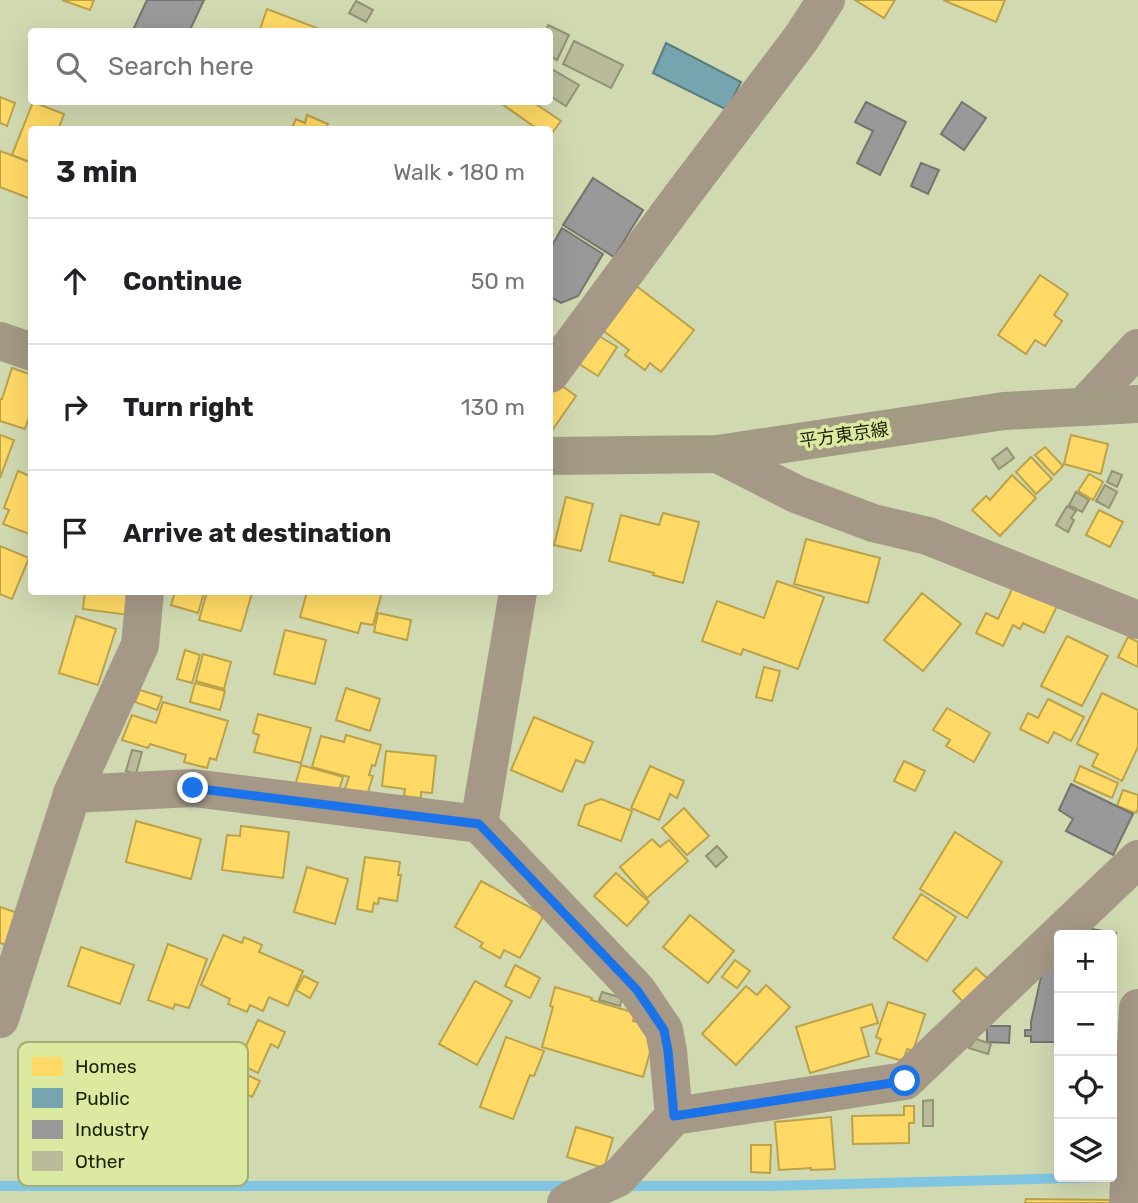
<!DOCTYPE html>
<meta charset="utf-8">
<style>
:root{--surface:#fff;--page:#f6f6f6;--text:#202124;--muted:#757577;--line:#e0e0e0}
body{margin:0;font-family:Rubik,"Noto Sans JP",sans-serif;background:var(--page);color:var(--text)}
.controls{position:absolute;right:21px;bottom:21px;display:grid;overflow:hidden;border-radius:7px;box-shadow:0 7px 28px #0002}
.controls button{width:63px;height:63px;display:grid;place-items:center;padding:0;border:0;border-bottom:2px solid var(--line);background:var(--surface);color:var(--text);font:35px sans-serif}
.stop{position:absolute;width:21px;height:21px;margin:-16px;border:5px solid #1a73e8;border-radius:50%;background:#fff}
.stop.end{background:#1a73e8;border-color:#fff;box-shadow:0 2px 7px #0008}
.list{margin:0;padding:0;list-style:none}
h2{display:flex;justify-content:space-between;align-items:center;height:91px;margin:0;padding:0 28px;font-size:30px}
h2 small{font-size:23px;font-weight:400;color:var(--muted)}
.list li{display:grid;grid-template-columns:46px 1fr auto;gap:21px;align-items:center;box-sizing:border-box;height:126px;padding:0 28px;border-top:2px solid var(--line)}
.list b{display:block;font-size:26px;white-space:nowrap}
.list em{font-size:23px;font-style:normal;color:var(--muted)}
.icon{flex:none;width:38px;height:38px;fill:none;stroke:currentColor;stroke-width:2;stroke-linecap:round;stroke-linejoin:round}
.map{position:relative;flex:none;width:1138px;height:1203px;overflow:hidden}
.search{position:absolute;background:var(--surface);box-shadow:0 7px 28px #0002;left:28px;top:28px;width:525px;height:77px;display:flex;align-items:center;gap:18px;box-sizing:border-box;padding:0 24px;border-radius:7px;color:var(--muted);font-size:26px}
.panel{position:absolute;background:var(--surface);box-shadow:0 7px 28px #0002;left:28px;top:126px;width:525px;height:469px;border-radius:7px}
.map>svg:first-child{display:block}
.homes{fill:#ffd966;stroke:#bba249;stroke-width:2}
.public{fill:#76a5af;stroke:#5b7d7c;stroke-width:2}
.industry{fill:#999;stroke:#74756c;stroke-width:2}
.lines{fill:none;stroke-linecap:round;stroke-linejoin:round}
.stream{stroke:#80c6e2;stroke-width:10}
.building{fill:#babb9b;stroke:#929373;stroke-width:2}
.minor{stroke:#a69887;stroke-width:38}
.major{stroke:#a29a82;stroke-width:38}
.route{stroke:#1a73e8;stroke-width:9}
.labels{text-anchor:middle;stroke-width:7;stroke-linejoin:round;paint-order:stroke}
.street-label{font-size:18px;fill:#1c2004;stroke:#dbe9a1}
.key{fill:#dbe9a1;stroke:#a2ad72;stroke-width:2}
.key-label{font-size:19px;fill:#1c2004}
</style>
<div class="map">
<svg width="1138" height="1203" viewBox="0 0 1138 1203">
<rect width="100%" height="100%" fill="#d1d9b1"/>
<g class="homes">
<polygon points="62,0 94,0 90,10"/>
<polygon points="855,0 895,0 884,18"/>
<polygon points="943,0 1005,0 996,22"/>
<polygon points="267,9 317,28 316,32 259,32"/>
<polygon points="0,97 15,103 7,126 0,123"/>
<polygon points="33,102 64,114 58,130 32,130 32,163 12,155"/>
<polygon points="504,102 533,102 561,121 552,133 550,130 544,128 542,130 539,130 502,104"/>
<polygon points="307,115 328,124 325,130 291,130 296,119 305,123"/>
<polygon points="0,151 32,163 31,199 0,187"/>
<polygon points="1040,275 1068,294 1054,315 1062,321 1045,346 1035,340 1026,354 998,335"/>
<polygon points="635,285 694,330 661,372 650,363 645,370 625,355 629,350 601,329"/>
<polygon points="594,333 617,347 598,376 576,362"/>
<polygon points="12,368 32,375 32,408 25,429 0,421 0,399 2,399"/>
<polygon points="551,378 576,396 551,432 550,431"/>
<polygon points="0,435 14,440 0,478"/>
<polygon points="1071,435 1108,444 1101,474 1064,464"/>
<polygon points="1045,447 1063,466 1054,475 1035,455"/>
<polygon points="1031,457 1052,479 1036,494 1016,472"/>
<polygon points="18,471 32,477 32,535 3,524 9,510 4,508"/>
<polygon points="1089,474 1103,482 1093,500 1078,491"/>
<polygon points="1012,475 1036,498 1000,536 972,510 986,496 990,500"/>
<polygon points="566,497 593,504 581,551 554,545"/>
<polygon points="1099,510 1123,522 1110,547 1086,535"/>
<polygon points="663,513 699,522 683,583 653,575 654,573 609,561 621,515 659,525"/>
<polygon points="806,539 880,558 868,603 794,584"/>
<polygon points="0,546 29,558 12,599 0,594"/>
<polygon points="777,581 824,597 798,669 743,649 741,655 702,641 717,601 764,618"/>
<polygon points="1015,583 1058,604 1044,633 1023,623 1020,629 1013,625 1003,646 976,633 986,613 998,619"/>
<polygon points="85,592 132,592 129,615 83,609"/>
<polygon points="175,592 204,592 198,613 171,605"/>
<polygon points="207,592 245,592 252,593 241,631 199,620"/>
<polygon points="307,592 382,592 373,625 361,623 358,633 300,617"/>
<polygon points="922,593 961,624 923,671 884,640"/>
<polygon points="378,613 411,620 407,640 374,632"/>
<polygon points="76,616 116,629 98,685 59,673"/>
<polygon points="285,630 326,640 315,684 274,674"/>
<polygon points="1067,636 1108,656 1082,706 1041,686"/>
<polygon points="1128,637 1138,642 1138,667 1118,657"/>
<polygon points="185,650 200,655 192,683 177,679"/>
<polygon points="203,654 231,662 224,689 196,681"/>
<polygon points="764,667 780,671 772,701 756,697"/>
<polygon points="195,683 225,691 220,710 190,702"/>
<polygon points="346,688 380,699 370,731 336,720"/>
<polygon points="140,690 162,697 157,710 135,702"/>
<polygon points="1102,693 1138,710 1138,747 1122,781 1092,766 1098,754 1077,744"/>
<polygon points="1048,699 1084,717 1071,741 1054,732 1048,743 1020,729 1028,713 1038,718"/>
<polygon points="163,702 228,721 216,760 210,758 207,768 184,762 186,755 150,744 148,748 122,740 132,715 156,723"/>
<polygon points="947,708 990,733 974,762 946,746 950,740 933,730"/>
<polygon points="258,714 311,728 301,763 254,752 259,735 253,733"/>
<polygon points="534,717 593,742 584,763 576,760 562,792 511,770"/>
<polygon points="346,735 381,745 375,766 372,765 369,775 373,776 365,801 343,794 349,777 312,767 321,736 344,742"/>
<polygon points="386,751 436,756 432,793 421,792 421,798 404,796 405,789 382,786"/>
<polygon points="904,761 925,771 915,791 894,781"/>
<polygon points="301,765 343,777 337,797 295,786"/>
<polygon points="650,766 684,781 677,798 670,794 659,820 631,808"/>
<polygon points="1080,766 1118,783 1112,798 1074,781"/>
<polygon points="1123,790 1138,795 1138,808 1136,813 1117,806"/>
<polygon points="601,799 632,811 621,841 578,825 585,805"/>
<polygon points="684,808 709,836 687,855 662,828"/>
<polygon points="136,821 201,839 191,879 126,862"/>
<polygon points="241,826 289,832 283,878 222,870 227,835 240,836"/>
<polygon points="955,832 1002,862 967,918 920,889"/>
<polygon points="652,839 660,847 669,840 688,861 647,898 620,867"/>
<polygon points="365,857 400,862 398,875 401,875 397,901 379,898 378,904 374,903 372,912 357,909"/>
<polygon points="307,867 348,879 335,924 294,912"/>
<polygon points="616,873 649,902 627,926 594,896"/>
<polygon points="481,881 544,915 520,958 504,950 500,958 480,947 483,943 455,927"/>
<polygon points="921,894 956,917 927,961 893,938"/>
<polygon points="0,907 23,915 13,947 0,943"/>
<polygon points="690,915 734,951 708,983 663,947"/>
<polygon points="223,935 242,943 244,937 262,945 259,952 303,971 288,1006 269,997 263,1011 250,1005 247,1012 228,1004 230,999 201,985"/>
<polygon points="168,944 207,959 189,1008 175,1004 173,1009 148,1000"/>
<polygon points="81,947 134,965 120,1004 68,986"/>
<polygon points="735,960 750,971 737,988 722,977"/>
<polygon points="515,965 540,978 530,998 505,986"/>
<polygon points="976,968 989,980 965,1004 953,991"/>
<polygon points="304,976 318,983 310,998 296,990"/>
<polygon points="475,981 512,1001 477,1065 439,1044"/>
<polygon points="766,985 790,1007 736,1065 702,1034 746,986 757,995"/>
<polygon points="555,987 592,998 591,1000 635,1013 633,1021 657,1028 643,1077 542,1047 553,1007 550,1006"/>
<polygon points="888,1002 925,1014 913,1051 907,1049 903,1061 876,1053 881,1039 876,1037"/>
<polygon points="872,1004 878,1023 861,1028 869,1056 810,1073 796,1027"/>
<polygon points="258,1020 285,1032 278,1048 271,1044 258,1073 238,1063"/>
<polygon points="506,1037 544,1051 534,1076 530,1075 513,1119 480,1107"/>
<polygon points="235,1069 260,1081 252,1097 227,1084"/>
<polygon points="904,1106 914,1106 914,1123 909,1123 909,1143 853,1144 852,1116 904,1115"/>
<polygon points="831,1117 835,1169 811,1170 811,1168 779,1170 775,1122"/>
<polygon points="576,1127 613,1138 604,1168 567,1157"/>
<polygon points="751,1145 771,1145 770,1173 751,1172"/>
<polygon points="1026,1199 1111,1200 1111,1203 1025,1203"/>
</g>
<polygon class="public" points="666,43 741,82 727,110 653,73"/>
<g class="industry">
<polygon points="147,0 204,0 189,32 132,32"/>
<polygon points="866,102 906,122 880,175 857,163 873,131 855,122"/>
<polygon points="962,102 986,118 964,150 941,134"/>
<polygon points="921,163 939,170 928,194 911,186"/>
<polygon points="593,178 643,210 614,257 563,225"/>
<polygon points="562,228 603,254 578,296 561,303 550,297 550,249"/>
<polygon points="1071,784 1133,814 1113,855 1066,831 1073,819 1059,810"/>
<polygon points="1086,928 1116,933 1112,956 1112,935 1078,935"/>
<polygon points="1059,953 1059,1042 1031,1042 1031,1036 1025,1036 1025,1030 1031,1030 1031,1022 1043,968"/>
<polygon points="987,1026 1010,1026 1009,1043 987,1042"/>
</g>
<g class="lines">
<g class="stream">
<polyline points="0,1186 568,1186"/>
<polyline points="622,1186 769,1186 1108,1177"/>
</g>
</g>
<g class="building">
<polygon points="356,1 373,10 366,22 349,13"/>
<polygon points="548,25 569,35 557,60 550,56 550,32 545,32"/>
<polygon points="574,41 623,65 611,88 563,64"/>
<polygon points="550,68 579,85 566,106 550,96"/>
<polygon points="1007,448 1014,458 999,469 992,459"/>
<polygon points="1112,471 1122,475 1117,487 1107,482"/>
<polygon points="1105,485 1117,492 1109,508 1096,501"/>
<polygon points="1076,492 1089,500 1082,512 1069,505"/>
<polygon points="1067,506 1076,511 1071,518 1074,520 1068,532 1056,525"/>
<polygon points="132,750 142,752 136,774 126,771"/>
<polygon points="717,846 727,857 716,867 706,856"/>
<polygon points="602,992 622,998 620,1006 599,1000"/>
<polygon points="976,1039 991,1044 988,1054 969,1048"/>
<polygon points="933,1100 933,1126 923,1126 923,1101"/>
</g>
<g class="lines">
<g class="minor">
<polyline points="550,374 678,201 802,37 826,0"/>
<polyline points="1083,407 1138,348"/>
<polyline points="718,454 796,494 873,523 928,536 1138,620"/>
<polyline points="72,794 193,788 479,824 637,990 664,1030 668,1051 674,1116 618,1178 572,1199 566,1203"/>
<polyline points="479,824 518,592"/>
<polyline points="0,1019 72,794 140,645 145,592"/>
<polyline points="674,1116 905,1081 1138,859"/>
<polyline points="1128,1203 1138,1008"/>
</g>
<g class="major">
<polyline points="0,341 32,352"/>
<polyline points="550,456 718,454 1004,411 1138,404"/>
</g>
</g>
<g class="lines">
<polyline class="route" points="193,788 479,824 637,990 664,1030 668,1051 674,1116 905,1081"/>
</g>
<g class="labels">
<g class="street-label">
<text transform="translate(844 435) rotate(-8)" y="6">平方東京線</text>
</g>
</g>
<rect x="18" y="1042" width="230" height="144" rx="10" class="key"/>
<rect x="32" y="1057" width="31" height="19" fill="#ffd966"/>
<rect x="32" y="1088" width="31" height="20" fill="#76a5af"/>
<rect x="32" y="1120" width="31" height="19" fill="#999"/>
<rect x="32" y="1151" width="31" height="20" fill="#babb9b"/>
<g class="key-label">
<text x="75" y="1073">Homes</text>
<text x="75" y="1105">Public</text>
<text x="75" y="1136">Industry</text>
<text x="75" y="1168">Other</text>
</g>
</svg>
<div class="controls">
<button>+</button>
<button>−</button>
<button><svg class="icon" aria-label="locate" viewBox="0 0 24 24"><circle cx="12" cy="12" r="6"/><path d="M12 2v4M12 18v4M2 12h4M18 12h4"/></svg></button>
<button><svg class="icon" aria-label="layers" viewBox="0 0 24 24"><path d="M12 4l9 5-9 5-9-5zM3 14l9 5 9-5"/></svg></button>
</div>
<div class="stop" style="left:905px;top:1081px"></div>
<div class="stop end" style="left:193px;top:788px"></div>
<div class="search"><svg class="icon" aria-label="search" viewBox="0 0 24 24"><circle cx="10" cy="10" r="6"/><path d="M15 15l6 6"/></svg>Search here</div>
<section class="panel">
<h2>3 min<small>Walk · 180 m</small></h2>
<ul class="list">
<li><svg class="icon" aria-label="ahead" viewBox="0 0 24 24"><path d="M12 20V5M6 11l6-6 6 6"/></svg><div><b>Continue</b></div><em>50 m</em></li>
<li><svg class="icon" aria-label="right" viewBox="0 0 24 24"><path d="M7 20v-9h11M14 6l5 5-5 5"/></svg><div><b>Turn right</b></div><em>130 m</em></li>
<li><svg class="icon" aria-label="arrive" viewBox="0 0 24 24"><path d="M6 21V4h12l-3 4 3 4H6"/></svg><div><b>Arrive at destination</b></div></li>
</ul>
</section>
</div>
